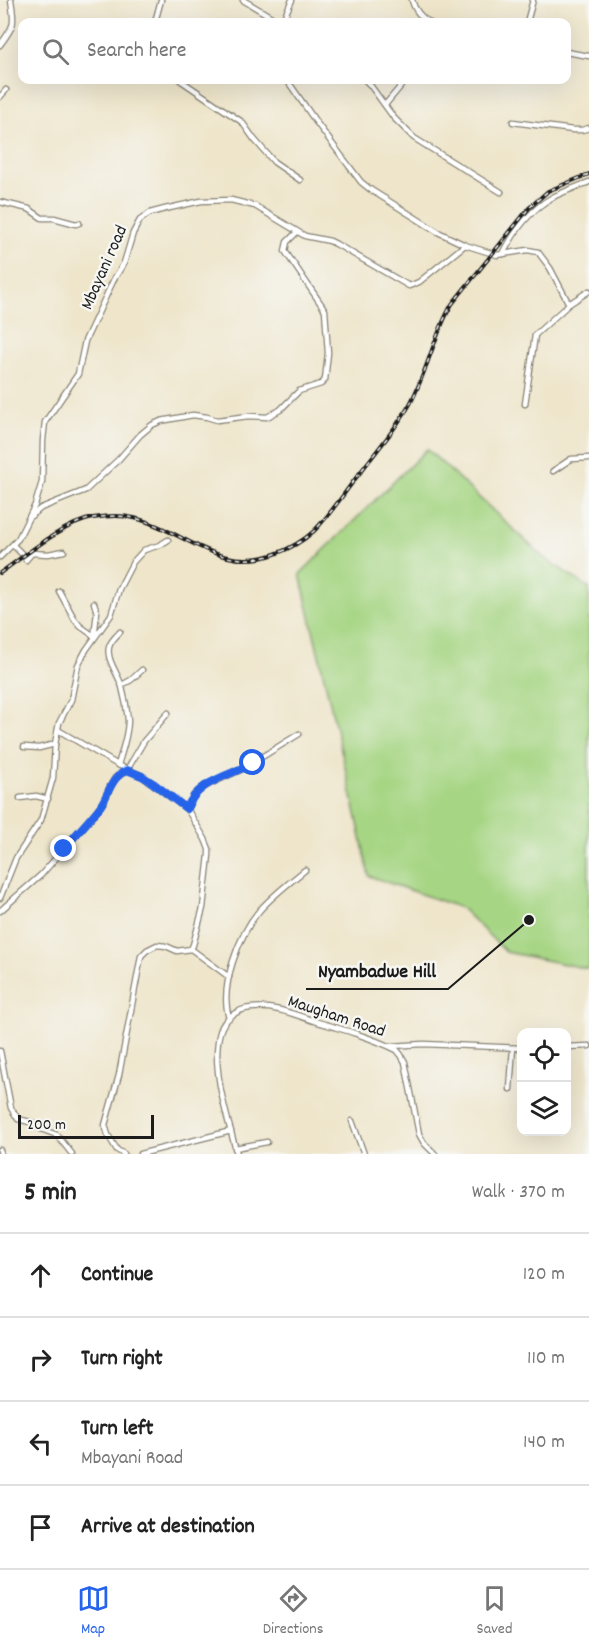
<!DOCTYPE html>
<meta charset="utf-8">
<style>
:root{--surface:#fff;--page:#f6f6f6;--text:#222;--muted:#767676;--line:#e0e0e0;--accent:#2563eb}
body{margin:0;font-family:Dekko,sans-serif;background:var(--page);color:var(--text)}
.controls{position:absolute;right:18px;bottom:18px;display:grid;overflow:hidden;border-radius:12px;box-shadow:0 6px 24px #0002}
.controls button{width:54px;height:54px;display:grid;place-items:center;padding:0;border:0;border-bottom:2px solid var(--line);background:var(--surface);color:var(--text);font:30px sans-serif}
.scale{position:absolute;left:18px;bottom:15px;width:136px;box-sizing:border-box;padding-left:6px;border:3px solid #1c1c1c;border-top:0;font-size:16px;line-height:21px;white-space:nowrap;color:#1c1c1c;-webkit-text-stroke:4px #f6f6f2;paint-order:stroke}
.stop{position:absolute;width:18px;height:18px;margin:-14px;border:4px solid #2563eb;border-radius:50%;background:#fff}
.stop.end{background:#2563eb;border-color:#fff;box-shadow:0 2px 6px #0008}
.list{margin:0;padding:0;list-style:none}
h2{display:flex;justify-content:space-between;align-items:center;height:78px;margin:0;padding:0 24px;font-size:26px}
h2 small{font-size:20px;font-weight:400;color:var(--muted)}
.list li{display:grid;grid-template-columns:39px 1fr auto;gap:18px;align-items:center;box-sizing:border-box;height:84px;padding:0 24px;border-top:2px solid var(--line)}
.list b{display:block;font-size:22px;white-space:nowrap}
.list p{margin:0;font-size:20px;white-space:nowrap;color:var(--muted)}
.list em{font-size:20px;font-style:normal;color:var(--muted)}
.icon{flex:none;width:33px;height:33px;fill:none;stroke:currentColor;stroke-width:2;stroke-linecap:round;stroke-linejoin:round}
.map{position:relative;flex:none;width:589px;height:1154px;overflow:hidden}
.search{position:absolute;background:var(--surface);box-shadow:0 6px 24px #0002;left:18px;right:18px;top:18px;height:66px;display:flex;align-items:center;gap:15px;box-sizing:border-box;padding:0 21px;border-radius:12px;color:var(--muted);font-size:22px}
.sheet{height:414px;background:var(--surface)}
nav{display:flex;justify-content:space-around;align-items:center;box-sizing:border-box;height:84px;border-top:2px solid var(--line);background:var(--surface);font-size:16px;color:var(--muted)}
nav a{display:grid;justify-items:center;gap:3px}
nav .on{color:var(--accent)}
.map>svg:first-child{display:block}
.green{fill:#a6d583;stroke:#617850;stroke-width:1.5}
.lines{fill:none;stroke-linecap:round;stroke-linejoin:round}
.minor-casing{stroke:#858073;stroke-width:7}
.minor{stroke:#fff;stroke-width:4.5}
.rail-casing{stroke:#1c1c1c;stroke-width:4}
.rail{stroke:#f6f6f2;stroke-width:1.5;stroke-dasharray:4.5;stroke-linecap:butt}
.route{stroke:#2563eb;stroke-width:8}
.labels{text-anchor:middle;stroke-width:5;stroke-linejoin:round;paint-order:stroke}
.street-label{font-size:18px;fill:#1c1c1c;stroke:#f6f6f2}
.leader{fill:none;stroke:#1c1c1c;stroke-width:2}
.callout-dot{fill:#1c1c1c;stroke:#f6f6f2;stroke-width:2}
.callout-label{font-size:20px;text-anchor:middle;font-weight:bold;fill:#1c1c1c;stroke:#f6f6f2;stroke-width:5;stroke-linejoin:round;paint-order:stroke}
</style>
<div class="map">
<svg width="589" height="1154" viewBox="0 0 589 1154">
<rect width="100%" height="100%" fill="#f6f6f2"/>
<filter id="ink" filterUnits="userSpaceOnUse"><feTurbulence type="fractalNoise" baseFrequency=".0167" numOctaves="2"/><feDisplacementMap in="SourceGraphic" scale="12" xChannelSelector="R" yChannelSelector="G"/><feConvolveMatrix kernelMatrix="1 2 1 2 8 2 1 2 1" color-interpolation-filters="sRGB"/></filter>
<filter id="wash" filterUnits="userSpaceOnUse"><feTurbulence type="fractalNoise" baseFrequency=".008" numOctaves="4" result="noise"/><feDisplacementMap in="SourceGraphic" scale="24" xChannelSelector="R" yChannelSelector="G"/><feGaussianBlur stdDeviation="1.35" result="paint"/><feColorMatrix in="noise" values="0 0 0 0 0 0 0 0 0 0 0 0 0 0 0 0 0 1.4 0 .05"/><feComposite in="paint" operator="in"/></filter>
<g filter="url(#wash)">
<rect width="100%" height="100%" fill="#eee5ca"/>
<polygon class="green" points="427,449 543,557 589,588 589,969 506,952 461,908 369,876 356,814 300,574"/>
</g>
<g filter="url(#ink)">
<g class="lines">
<g class="minor-casing">
<g id="minor">
<polyline points="243,0 280,22"/>
<path d="M412,0C414,9 421,18 429,22"/>
<polyline points="155,22 161,0"/>
<polyline points="282,22 292,0"/>
<polyline points="527,22 533,0"/>
<path d="M0,45C15,25 15,24 11,0"/>
<polyline points="566,52 589,56"/>
<polyline points="180,80 242,122 254,139 274,162 300,180"/>
<polyline points="287,80 316,122 361,182 371,190 438,232 465,245 497,255 528,250 538,252 550,268 569,304"/>
<polyline points="365,80 370,85 394,118 414,138 501,192"/>
<polyline points="0,97 6,90"/>
<polyline points="385,105 406,80"/>
<polyline points="513,122 573,130 582,130 589,128"/>
<polyline points="0,202 29,209 42,218 54,218 76,224 79,223"/>
<path d="M503,254C514,232 531,209 553,197C565,191 577,187 589,182"/>
<polyline points="525,404 535,335 569,304 589,291"/>
<polyline points="553,471 571,459 589,458"/>
<polyline points="31,516 41,508 86,490 119,459 140,435 152,425 161,421 193,415 207,417 217,420 249,416 267,417 280,410 299,391 321,384 325,380 328,353 325,310 285,251 287,242 297,232"/>
<polyline points="13,545 24,556 26,560 32,553 48,554 64,551"/>
<polyline points="0,557 18,539 35,505 42,482 43,440 45,422 78,374 85,341 114,279 124,263 133,233 140,220 150,213 165,209 201,201 231,200 255,206 305,236 330,241 336,244 409,286 419,282 465,245"/>
<polyline points="59,591 75,620 80,626 94,636"/>
<polyline points="94,603 97,612 94,637"/>
<polyline points="122,685 131,680 142,670"/>
<polyline points="58,730 118,765 142,776 187,809 205,839 209,849 209,855 203,908 193,945 191,949 177,951 166,946 157,945 147,950 141,956 119,1075 105,1125 108,1135 117,1150 124,1154"/>
<polyline points="24,747 39,748 55,744"/>
<path d="M118,765C122,751 128,735 128,720C127,709 125,698 122,687C119,675 106,660 109,647C110,642 116,636 120,632"/>
<polyline points="20,798 36,796 48,799"/>
<polyline points="187,809 194,795 205,786 244,768 299,734"/>
<polyline points="0,898 16,858 41,820 53,778 55,744 59,723 71,700 78,665 86,650 111,615 119,589 133,562 144,550 160,545 168,540"/>
<polyline points="0,911 41,875 92,817 104,801 111,785 115,778 127,770 144,741 168,713"/>
<polyline points="191,949 229,977"/>
<path d="M229,1018C219,987 239,935 259,911C272,896 289,883 305,870"/>
<polyline points="391,1046 423,1044 522,1048"/>
<polyline points="566,1047 589,1046"/>
<polyline points="0,1051 11,1108 18,1119 34,1123 41,1129 57,1135 72,1154"/>
<polyline points="510,1089 513,1048"/>
<polyline points="352,1121 364,1154"/>
<polyline points="235,1148 267,1142"/>
<polyline points="0,1150 1,1154"/>
<polyline points="140,1154 231,1131"/>
<path d="M237,1154C228,1120 210,1066 220,1032C224,1018 238,1009 251,1008C272,1005 294,1014 314,1021C342,1029 370,1037 397,1050L401,1055L405,1062L419,1134L424,1143L435,1154"/>
</g>
</g>
<use href="#minor" class="minor"/>
<g class="rail-casing">
<path id="rail" d="M0,573C26,555 62,524 93,518C106,516 121,515 134,518C184,530 218,574 275,554C289,549 303,541 314,531C331,514 344,493 359,474C376,451 396,429 410,404C427,372 434,335 452,304L529,208L548,191L589,174"/>
</g>
<use href="#rail" class="rail"/>
</g>
</g>
<g class="lines" filter="url(#ink)">
<path class="route" d="M64,849C75,835 88,822 99,808C109,795 110,778 127,770L142,776L153,783L187,809C196,781 230,776 253,763"/>
</g>
<g class="labels">
<g class="street-label">
<text transform="translate(103 267) rotate(-66)" y="6">Mbayani road</text>
<text transform="translate(337 1015) rotate(18)" y="6">Maugham Road</text>
</g>
</g>
<path class="leader" d="M529 920L448 989H306"/>
<circle class="callout-dot" cx="529" cy="920" r="6"/>
<g class="callout-label">
<text x="377" y="977">Nyambadwe Hill</text>
</g>
</svg>
<div class="controls">
<button><svg class="icon" aria-label="locate" viewBox="0 0 24 24"><circle cx="12" cy="12" r="6"/><path d="M12 2v4M12 18v4M2 12h4M18 12h4"/></svg></button>
<button><svg class="icon" aria-label="layers" viewBox="0 0 24 24"><path d="M12 4l9 5-9 5-9-5zM3 14l9 5 9-5"/></svg></button>
</div>
<div class="scale">200 m</div>
<div class="stop" style="left:253px;top:763px"></div>
<div class="stop end" style="left:64px;top:849px"></div>
<div class="search"><svg class="icon" aria-label="search" viewBox="0 0 24 24"><circle cx="10" cy="10" r="6"/><path d="M15 15l6 6"/></svg>Search here</div>
</div>
<section class="sheet">
<h2>5 min<small>Walk · 370 m</small></h2>
<ul class="list">
<li><svg class="icon" aria-label="ahead" viewBox="0 0 24 24"><path d="M12 20V5M6 11l6-6 6 6"/></svg><div><b>Continue</b></div><em>120 m</em></li>
<li><svg class="icon" aria-label="right" viewBox="0 0 24 24"><path d="M7 20v-9h11M14 6l5 5-5 5"/></svg><div><b>Turn right</b></div><em>110 m</em></li>
<li><svg class="icon" aria-label="left" viewBox="0 0 24 24"><path d="M17 20v-9H6M10 6l-5 5 5 5"/></svg><div><b>Turn left</b><p>Mbayani Road</p></div><em>140 m</em></li>
<li><svg class="icon" aria-label="arrive" viewBox="0 0 24 24"><path d="M6 21V4h12l-3 4 3 4H6"/></svg><div><b>Arrive at destination</b></div></li>
</ul>
</section>
<nav>
<a class="on"><svg class="icon" aria-label="map" viewBox="0 0 24 24"><path d="M3 6l6-2 6 2 6-2v14l-6 2-6-2-6 2zM9 4v14M15 6v14"/></svg>Map</a>
<a><svg class="icon" aria-label="directions" viewBox="0 0 24 24"><path d="M12 3l9 9-9 9-9-9zM9 14v-3h6M13 9l2 2-2 2"/></svg>Directions</a>
<a><svg class="icon" aria-label="saved" viewBox="0 0 24 24"><path d="M7 4h10v16l-5-4-5 4z"/></svg>Saved</a>
</nav>
